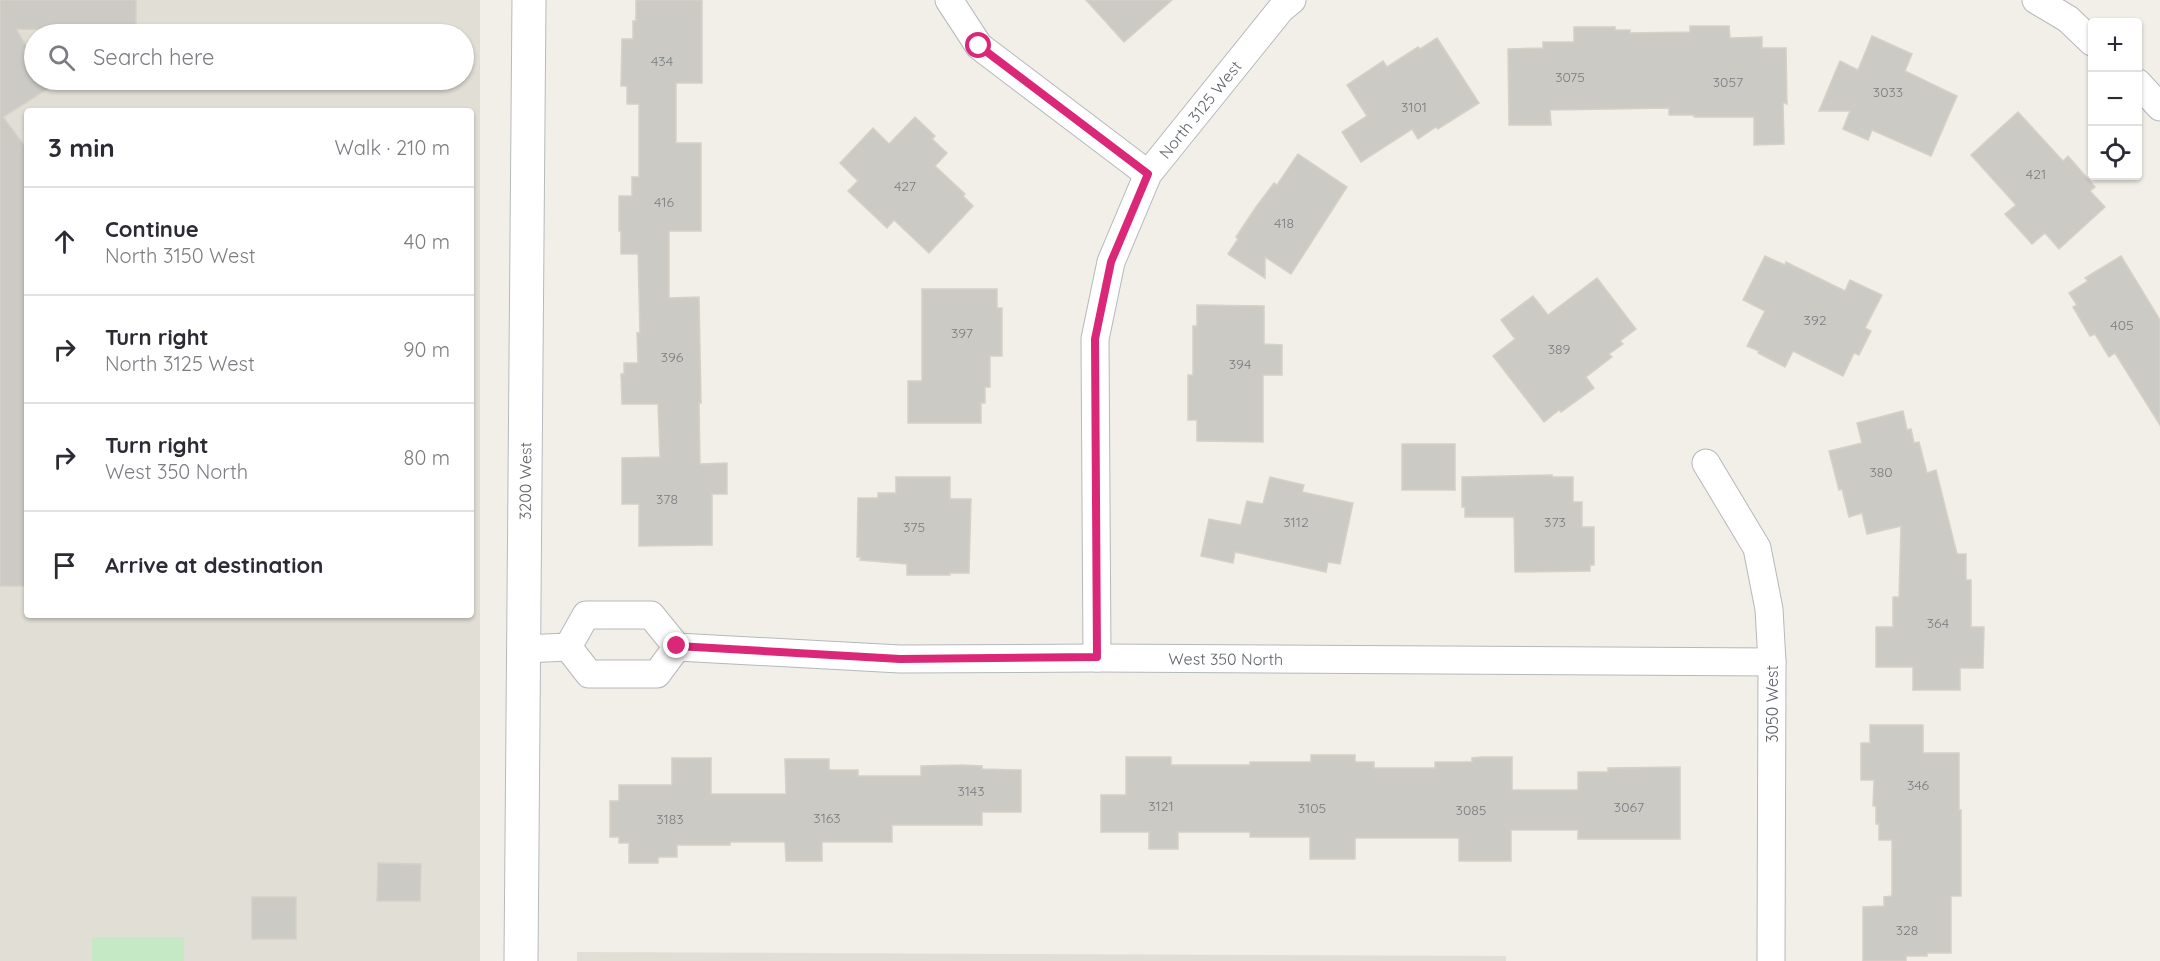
<!DOCTYPE html>
<meta charset="utf-8">
<style>
:root{--surface:#fff;--page:#f2f2f3;--text:#2b2b33;--muted:#7c7c81;--line:#e1e1e2}
body{margin:0;font-family:Quicksand,sans-serif;background:var(--page);color:var(--text)}
.controls{position:absolute;right:18px;top:18px;display:grid;overflow:hidden;border-radius:6px;box-shadow:0 2px 4px #0004}
.controls button{width:54px;height:54px;display:grid;place-items:center;padding:0;border:0;border-bottom:2px solid var(--line);background:var(--surface);color:var(--text);font:30px sans-serif}
.stop{position:absolute;width:18px;height:18px;margin:-14px;border:4px solid #db2777;border-radius:50%;background:#fff}
.stop.end{background:#db2777;border-color:#fff;box-shadow:0 2px 6px #0008}
.list{margin:0;padding:0;list-style:none}
h2{display:flex;justify-content:space-between;align-items:center;height:78px;margin:0;padding:0 24px;font-size:26px}
h2 small{font-size:20px;font-weight:400;color:var(--muted)}
.list li{display:grid;grid-template-columns:39px 1fr auto;gap:18px;align-items:center;box-sizing:border-box;height:108px;padding:0 24px;border-top:2px solid var(--line)}
.list b{display:block;font-size:22px;white-space:nowrap}
.list p{margin:0;font-size:20px;white-space:nowrap;color:var(--muted)}
.list em{font-size:20px;font-style:normal;color:var(--muted)}
.icon{flex:none;width:33px;height:33px;fill:none;stroke:currentColor;stroke-width:2;stroke-linecap:round;stroke-linejoin:round}
.map{position:relative;flex:none;width:2160px;height:961px;overflow:hidden}
.search{position:absolute;background:var(--surface);box-shadow:0 2px 4px #0004;left:24px;top:24px;width:450px;height:66px;display:flex;align-items:center;gap:15px;box-sizing:border-box;padding:0 21px;border-radius:33px;color:var(--muted);font-size:22px}
.panel{position:absolute;background:var(--surface);box-shadow:0 2px 4px #0004;left:24px;top:108px;width:450px;height:510px;border-radius:6px}
.map>svg:first-child{display:block}
.education{fill:#e1ded6;fill-rule:evenodd}
.green{fill:#c5e8c5}
.building{fill:#cccac5;stroke:#d6d1c6;stroke-width:1.5}
.lines{fill:none;stroke-linecap:round;stroke-linejoin:round}
.street-casing{stroke:#b5b8bc;stroke-width:29}
.secondary-casing{stroke:#b6babf;stroke-width:35}
.street{stroke:#fff;stroke-width:27}
.secondary{stroke:#fff;stroke-width:33}
.route{stroke:#db2777;stroke-width:8}
.labels{text-anchor:middle;stroke-width:4.5;stroke-linejoin:round;paint-order:stroke}
.number-label{font-size:14px;fill:#7a7d7f}
.street-label{font-size:16px;fill:#5f6368;stroke:#fff}
</style>
<div class="map">
<svg width="2160" height="961" viewBox="0 0 2160 961">
<rect width="100%" height="100%" fill="#f1efe8"/>
<g class="education">
<path d="M0,0H480V961H0ZM34,34H464V80H34ZM27,111H471V615H27Z"/>
<polygon points="577,952 1506,956 1506,961 577,961"/>
</g>
<rect class="green" x="92" y="937" width="92" height="24"/>
<g class="building">
<polygon points="0,0 136,0 136,30 16,29 34,59 34,80 47,80 52,86 3,117 27,149 27,586 0,586"/>
<polygon points="636,0 702,0 702,83 676,83 676,143 701,143 701,231 669,231 669,298 699,297 701,403 699,403 700,464 727,463 727,494 712,494 712,545 639,546 639,504 622,504 622,458 660,457 658,404 622,404 621,374 624,374 624,363 638,363 637,333 640,333 638,254 621,254 621,231 619,231 619,196 632,196 632,177 639,177 639,104 627,104 627,86 621,86 622,39 633,39 633,21 636,21"/>
<polygon points="1086,0 1172,0 1124,42"/>
<polygon points="1690,26 1729,26 1730,38 1762,37 1762,48 1786,48 1787,104 1783,102 1784,144 1754,145 1754,117 1694,117 1694,115 1669,115 1669,108 1550,110 1551,125 1509,125 1508,49 1543,48 1543,42 1574,42 1574,27 1615,27 1615,30 1630,30 1630,33 1690,32"/>
<polygon points="1872,36 1912,54 1905,71 1957,96 1931,156 1872,130 1868,140 1843,129 1850,111 1819,111 1840,61 1858,70"/>
<polygon points="1437,38 1479,103 1438,129 1436,127 1418,139 1412,129 1361,162 1342,132 1367,116 1347,85 1383,61 1387,67 1418,47 1420,49"/>
<polygon points="2018,112 2063,161 2068,156 2095,187 2090,191 2105,207 2059,249 2045,233 2032,244 2005,214 2016,205 1971,155"/>
<polygon points="915,117 935,136 932,139 947,153 935,166 965,194 963,196 973,206 929,253 894,220 887,228 848,191 858,181 840,163 873,128 889,144"/>
<polygon points="1298,154 1347,187 1291,274 1265,257 1265,278 1228,254 1238,239 1236,237 1256,207 1274,183 1277,185"/>
<polygon points="1765,256 1785,265 1786,262 1845,291 1850,280 1882,295 1865,328 1871,331 1859,355 1854,353 1843,376 1793,351 1785,367 1758,353 1759,351 1747,346 1765,311 1743,300"/>
<polygon points="2121,256 2160,320 2160,425 2115,353 2109,357 2095,334 2090,336 2073,307 2077,305 2069,293 2088,281 2085,278"/>
<polygon points="1597,278 1636,329 1620,341 1623,344 1609,354 1612,357 1586,377 1594,388 1561,412 1559,410 1544,422 1493,356 1515,339 1501,320 1533,296 1548,315"/>
<polygon points="922,289 997,289 997,308 1002,308 1002,356 990,356 990,387 985,387 985,403 981,403 981,423 908,423 908,381 922,381"/>
<polygon points="1197,305 1264,306 1264,344 1282,345 1282,375 1263,375 1263,442 1197,441 1197,420 1188,420 1188,375 1193,375 1193,326 1197,326"/>
<polygon points="1903,411 1907,430 1911,429 1914,443 1919,442 1927,473 1936,470 1957,554 1966,554 1966,580 1971,580 1971,627 1984,627 1983,668 1960,668 1960,690 1913,690 1913,667 1876,667 1876,627 1893,627 1893,597 1899,597 1901,526 1867,534 1862,513 1849,517 1842,489 1839,490 1829,451 1862,443 1857,423"/>
<rect x="1402" y="444" width="53" height="46"/>
<polygon points="1552,475 1552,477 1573,477 1573,502 1582,502 1582,527 1594,527 1594,565 1590,565 1590,571 1515,572 1514,517 1465,517 1465,507 1462,507 1462,477"/>
<polygon points="896,477 950,477 950,499 971,499 969,573 950,573 950,575 907,575 907,564 860,560 861,557 857,557 858,498 878,498 878,493 896,493"/>
<polygon points="1270,477 1304,485 1302,492 1353,503 1340,564 1328,562 1326,572 1235,552 1233,563 1201,556 1209,519 1241,525 1247,501 1263,504"/>
<polygon points="1870,725 1923,725 1923,753 1959,753 1959,810 1961,810 1961,896 1951,896 1951,953 1927,953 1927,956 1906,956 1906,961 1863,961 1863,907 1884,906 1884,897 1892,896 1892,840 1879,840 1879,824 1876,824 1876,806 1873,806 1874,780 1861,780 1861,743 1870,743"/>
<polygon points="1311,755 1355,755 1355,762 1374,762 1374,768 1435,768 1435,762 1472,762 1472,758 1481,757 1512,757 1512,790 1578,790 1578,772 1608,772 1608,768 1680,767 1680,839 1578,839 1578,830 1511,830 1511,861 1459,861 1459,838 1355,838 1355,859 1310,859 1310,837 1250,837 1250,832 1178,832 1178,849 1149,849 1149,832 1101,832 1101,795 1126,795 1126,757 1171,757 1171,765 1250,765 1250,762 1311,762"/>
<polygon points="672,758 711,758 711,794 786,794 785,759 829,759 829,770 858,770 858,776 921,776 921,766 962,765 982,766 982,769 1021,770 1021,812 982,812 982,825 892,825 892,842 822,842 822,861 786,861 785,842 730,842 730,845 677,845 677,857 658,857 658,863 629,863 629,843 619,843 619,837 610,837 610,801 619,801 619,785 672,785"/>
<polygon points="378,863 421,864 420,901 377,901"/>
<rect x="252" y="897" width="44" height="42"/>
</g>
<g class="lines">
<g class="street-casing">
<g id="street">
<polyline points="949,0 979,46 1148,174"/>
<polyline points="2036,0 2068,19 2092,42"/>
<polyline points="2138,83 2160,107"/>
<polyline points="1706,463 1757,548 1769,609 1772,662 1771,961"/>
<path id="s1" d="M568,647L586,615H651L677,647L900,659L1097,658L1772,662"/>
<polyline points="568,647 589,674 657,674 677,647"/>
<polyline points="524,649 568,647"/>
<path id="s2" d="M1097,658L1095,339L1111,262L1148,174L1281,9L1292,0"/>
</g>
</g>
<g class="secondary-casing">
<g id="secondary">
<path id="s3" d="M521,961L529,0"/>
</g>
</g>
<use href="#street" class="street"/>
<use href="#secondary" class="secondary"/>
</g>
<g class="lines">
<polyline class="route" points="677,646 900,659 1097,657 1095,339 1111,262 1148,174 979,46"/>
</g>
<g class="labels">
<g class="number-label">
<text x="662" y="66">434</text>
<text x="1570" y="82">3075</text>
<text x="1728" y="87">3057</text>
<text x="1888" y="97">3033</text>
<text x="1414" y="112">3101</text>
<text x="2036" y="179">421</text>
<text x="905" y="191">427</text>
<text x="664" y="207">416</text>
<text x="1284" y="228">418</text>
<text x="1815" y="325">392</text>
<text x="2122" y="330">405</text>
<text x="962" y="338">397</text>
<text x="1559" y="354">389</text>
<text x="672" y="362">396</text>
<text x="1240" y="369">394</text>
<text x="1881" y="477">380</text>
<text x="667" y="504">378</text>
<text x="1296" y="527">3112</text>
<text x="1555" y="527">373</text>
<text x="914" y="532">375</text>
<text x="1938" y="628">364</text>
<text x="1918" y="790">346</text>
<text x="971" y="796">3143</text>
<text x="1161" y="811">3121</text>
<text x="1629" y="812">3067</text>
<text x="1312" y="813">3105</text>
<text x="1471" y="815">3085</text>
<text x="827" y="823">3163</text>
<text x="670" y="824">3183</text>
<text x="1907" y="935">328</text>
</g>
<g class="street-label">
<text dy="6" stroke="none"><textPath href="#s2" startOffset="576">North 3125 West</textPath></text>
<text dy="6" stroke="none"><textPath href="#s3" startOffset="480">3200 West</textPath></text>
<text dy="6" stroke="none"><textPath href="#s1" startOffset="692">West 350 North</textPath></text>
<text transform="translate(1772 704) rotate(-90)" y="6">3050 West</text>
</g>
</g>
</svg>
<div class="controls">
<button>+</button>
<button>−</button>
<button><svg class="icon" aria-label="locate" viewBox="0 0 24 24"><circle cx="12" cy="12" r="6"/><path d="M12 2v4M12 18v4M2 12h4M18 12h4"/></svg></button>
</div>
<div class="stop" style="left:979px;top:46px"></div>
<div class="stop end" style="left:677px;top:646px"></div>
<div class="search"><svg class="icon" aria-label="search" viewBox="0 0 24 24"><circle cx="10" cy="10" r="6"/><path d="M15 15l6 6"/></svg>Search here</div>
<section class="panel">
<h2>3 min<small>Walk · 210 m</small></h2>
<ul class="list">
<li><svg class="icon" aria-label="ahead" viewBox="0 0 24 24"><path d="M12 20V5M6 11l6-6 6 6"/></svg><div><b>Continue</b><p>North 3150 West</p></div><em>40 m</em></li>
<li><svg class="icon" aria-label="right" viewBox="0 0 24 24"><path d="M7 20v-9h11M14 6l5 5-5 5"/></svg><div><b>Turn right</b><p>North 3125 West</p></div><em>90 m</em></li>
<li><svg class="icon" aria-label="right" viewBox="0 0 24 24"><path d="M7 20v-9h11M14 6l5 5-5 5"/></svg><div><b>Turn right</b><p>West 350 North</p></div><em>80 m</em></li>
<li><svg class="icon" aria-label="arrive" viewBox="0 0 24 24"><path d="M6 21V4h12l-3 4 3 4H6"/></svg><div><b>Arrive at destination</b></div></li>
</ul>
</section>
</div>
